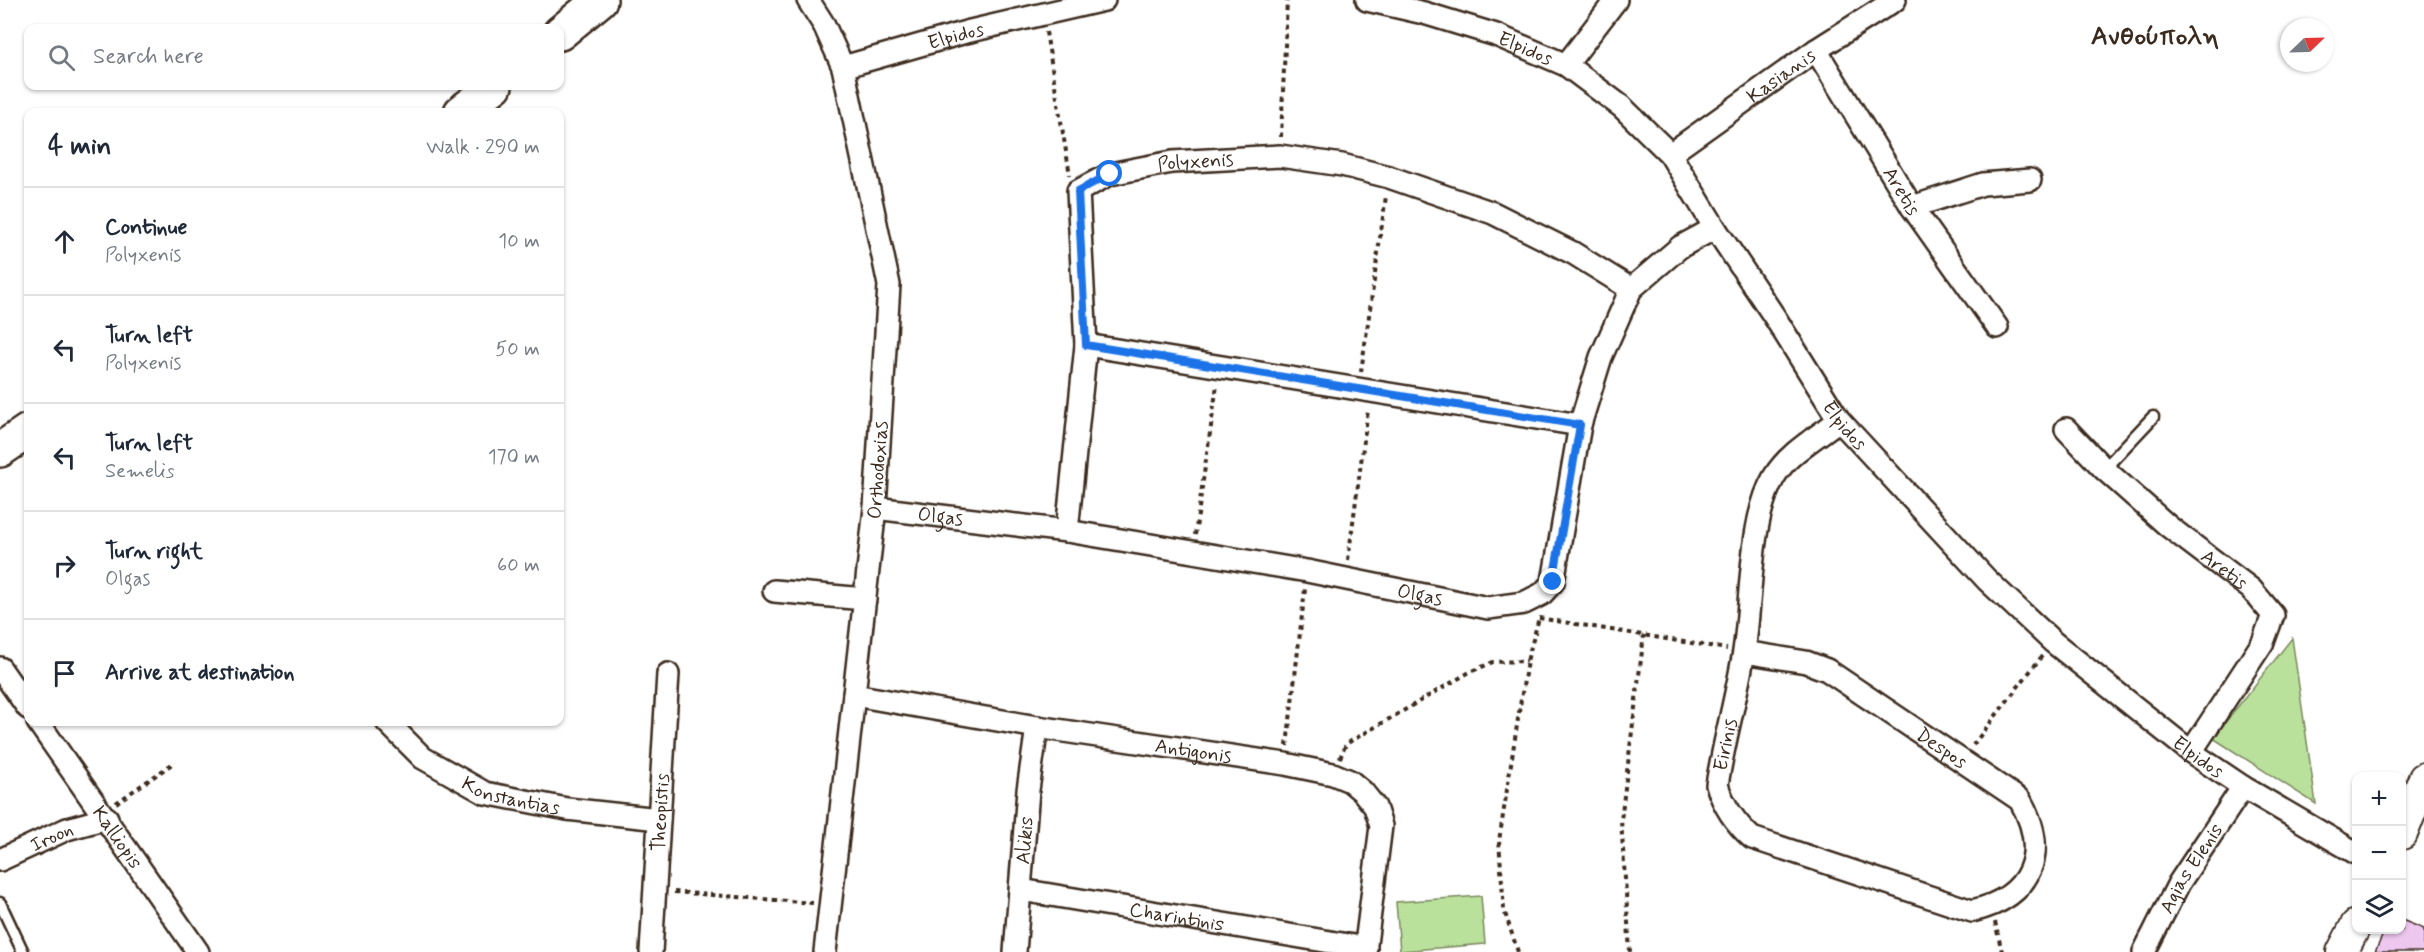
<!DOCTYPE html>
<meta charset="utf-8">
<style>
:root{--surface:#fff;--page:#f2f2f3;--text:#1f2937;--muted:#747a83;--line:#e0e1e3}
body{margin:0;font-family:Mynerve,sans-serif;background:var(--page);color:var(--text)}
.controls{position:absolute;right:18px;bottom:18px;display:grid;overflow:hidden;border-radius:12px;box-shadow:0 2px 4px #0004}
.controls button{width:54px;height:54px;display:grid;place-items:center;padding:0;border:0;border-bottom:2px solid var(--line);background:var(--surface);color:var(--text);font:30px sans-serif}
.compass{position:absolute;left:2280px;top:18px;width:54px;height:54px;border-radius:50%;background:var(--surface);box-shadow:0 2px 4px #0004;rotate:67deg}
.stop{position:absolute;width:18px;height:18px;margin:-14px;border:4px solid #1a73e8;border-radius:50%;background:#fff}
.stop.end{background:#1a73e8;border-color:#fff;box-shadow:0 2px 6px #0008}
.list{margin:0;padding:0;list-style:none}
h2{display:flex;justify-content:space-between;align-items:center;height:78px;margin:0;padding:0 24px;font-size:26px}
h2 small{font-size:20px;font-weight:400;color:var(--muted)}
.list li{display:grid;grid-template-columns:39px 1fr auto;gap:18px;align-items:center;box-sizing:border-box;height:108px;padding:0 24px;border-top:2px solid var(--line)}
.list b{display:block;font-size:22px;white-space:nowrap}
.list p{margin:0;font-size:20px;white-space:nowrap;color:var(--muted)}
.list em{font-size:20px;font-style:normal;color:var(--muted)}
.icon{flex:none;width:33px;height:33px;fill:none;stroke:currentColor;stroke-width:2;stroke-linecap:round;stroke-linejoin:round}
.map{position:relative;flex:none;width:2424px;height:952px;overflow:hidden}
.search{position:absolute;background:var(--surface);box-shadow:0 2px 4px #0004;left:24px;top:24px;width:540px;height:66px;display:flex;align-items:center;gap:15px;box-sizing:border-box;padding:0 21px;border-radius:12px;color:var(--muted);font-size:22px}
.panel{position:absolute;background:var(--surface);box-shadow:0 2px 4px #0004;left:24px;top:108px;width:540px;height:618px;border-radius:12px}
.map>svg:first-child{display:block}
.green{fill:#bae19c;stroke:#7a865d;stroke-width:1.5}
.building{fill:#eec7ef;stroke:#3b2a1e;stroke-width:1.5}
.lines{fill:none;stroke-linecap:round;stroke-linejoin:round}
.lane-casing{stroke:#3b2a1e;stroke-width:15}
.street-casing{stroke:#3b2a1e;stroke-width:26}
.secondary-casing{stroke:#3b2a1e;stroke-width:34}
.primary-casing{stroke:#3b2a1e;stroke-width:38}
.path{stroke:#3b2a1e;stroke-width:4;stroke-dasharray:4.5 4.5;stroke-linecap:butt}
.lane{stroke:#fff;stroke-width:10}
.street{stroke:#fff;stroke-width:21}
.secondary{stroke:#fff;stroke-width:30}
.primary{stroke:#fff;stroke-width:33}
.route{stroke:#1a73e8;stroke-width:8}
.labels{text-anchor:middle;stroke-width:4.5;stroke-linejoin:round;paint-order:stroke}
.street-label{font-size:20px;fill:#3b2a1e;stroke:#fff}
.district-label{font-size:26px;font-weight:bold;fill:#3b2a1e;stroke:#fff}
</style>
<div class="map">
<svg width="2424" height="952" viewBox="0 0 2424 952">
<rect width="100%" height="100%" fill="#fff"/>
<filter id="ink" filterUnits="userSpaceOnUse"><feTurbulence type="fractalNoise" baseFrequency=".0167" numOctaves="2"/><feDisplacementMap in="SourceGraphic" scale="12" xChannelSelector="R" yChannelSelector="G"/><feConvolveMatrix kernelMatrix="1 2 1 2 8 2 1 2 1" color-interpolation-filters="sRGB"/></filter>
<g filter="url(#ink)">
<g class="green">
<polygon points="2292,638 2316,804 2213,738"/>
<polygon points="1481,896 1485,944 1400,951 1396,902"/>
</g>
<polygon class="building" points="2402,920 2424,929 2424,952 2375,952 2385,930 2402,930"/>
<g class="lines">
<g class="lane-casing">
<g id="lane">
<polyline points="2104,469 2153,417"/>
<polyline points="0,903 23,952"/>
</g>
</g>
<g class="street-casing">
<g id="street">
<polyline points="808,0 824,25 843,67 889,285 875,508 825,952"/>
<path id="s1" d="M1367,0L1424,13L1496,35L1566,65L1622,107L1670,154L1715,228L1774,316L1839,420L1987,580L2053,642L2191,752L2243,787L2356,853"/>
<path id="s2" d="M1816,50L1912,207L1997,327"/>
<polyline points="1566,65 1616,0"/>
<path id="s3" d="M843,67L966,32L1104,0"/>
<path id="s4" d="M1670,154L1816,50L1895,0"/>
<polyline points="1912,207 1983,184 2030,180"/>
<polyline points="1086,345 1580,425"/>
<path id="s5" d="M2066,429L2104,469L2168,526L2251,589L2273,615L2263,642L2191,752"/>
<path id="s6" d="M875,508L1067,531L1307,571L1488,608L1524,603L1542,594L1553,582L1580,425L1601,357L1631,289L1680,247L1715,228"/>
<path id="s7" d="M1067,531L1086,345L1078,191L1110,174L1172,162L1280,156L1342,165L1389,177L1493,213L1573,253L1631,289"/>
<polyline points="774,591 865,599"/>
<path id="s8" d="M1744,652L1806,662L1827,670L2020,800C2050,852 2032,897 1972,911L1752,838C1735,823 1724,807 1717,785C1724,740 1737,696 1744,651C1752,600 1749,520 1774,477C1788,453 1817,437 1839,420"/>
<polyline points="0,668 28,708"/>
<path id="s9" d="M854,695L1037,727L1285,764L1333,774L1350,781L1363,792L1375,807L1381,826L1365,952"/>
<path id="s10" d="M38,722L198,952"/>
<path id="s11" d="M387,722L423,758L485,793L567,809L659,819"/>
<path id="s12" d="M0,860L67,829L107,818"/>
<path id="s13" d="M1021,890L1366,948"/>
<path id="s14" d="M651,952L668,674"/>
<path id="s15" d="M1015,952L1028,790L1037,727"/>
<path id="s16" d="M2144,952L2179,883L2243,787"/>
</g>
</g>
<g class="secondary-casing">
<g id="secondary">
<polyline points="2402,834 2424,778"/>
<polyline points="2342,952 2356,925"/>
</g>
</g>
<g class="primary-casing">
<g id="primary">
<polyline points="560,33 600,0"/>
<polyline points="461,112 495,86"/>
<polyline points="0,450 28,431"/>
</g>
</g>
<g class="path">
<polyline points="1046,32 1070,175"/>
<polyline points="1281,137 1287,0"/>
<polyline points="1361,372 1386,196"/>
<polyline points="1195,535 1217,385"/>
<polyline points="1348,560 1368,410"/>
<polyline points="1539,618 1727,649"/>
<polyline points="1973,745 2042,656"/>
<polyline points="1287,746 1305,589"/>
<polyline points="1340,758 1346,744 1468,673 1493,662 1527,661"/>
<polyline points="116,803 172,764"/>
<polyline points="674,892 813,903"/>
<polyline points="1995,922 2002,952"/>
<polyline points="1518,952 1504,910 1499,841 1527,661 1539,618"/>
<polyline points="1630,952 1621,820 1644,635"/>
</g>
<use href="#lane" class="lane"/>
<use href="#street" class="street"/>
<use href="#secondary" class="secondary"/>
<use href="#primary" class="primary"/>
</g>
</g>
<g class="lines" filter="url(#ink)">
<polyline class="route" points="1110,174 1078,191 1086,345 1580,425 1553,582"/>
</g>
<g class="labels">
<g class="street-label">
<text dy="7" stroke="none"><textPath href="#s3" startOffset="117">Elpidos</textPath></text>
<text dy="7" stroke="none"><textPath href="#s1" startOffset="166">Elpidos</textPath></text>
<text dy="7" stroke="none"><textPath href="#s4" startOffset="136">Kasianis</textPath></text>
<text dy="7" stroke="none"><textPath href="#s7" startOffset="464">Polyxenis</textPath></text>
<text dy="7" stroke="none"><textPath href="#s2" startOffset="165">Aretis</textPath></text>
<text dy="7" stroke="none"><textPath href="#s1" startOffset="670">Elpidos</textPath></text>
<text transform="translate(877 470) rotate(-86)" y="7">Orthodoxias</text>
<text dy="7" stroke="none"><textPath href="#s6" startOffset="66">Olgas</textPath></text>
<text dy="7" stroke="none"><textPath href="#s5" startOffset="212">Aretis</textPath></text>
<text dy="7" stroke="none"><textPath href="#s6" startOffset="552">Olgas</textPath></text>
<text dy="7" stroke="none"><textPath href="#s8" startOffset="802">Eirinis</textPath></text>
<text dy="7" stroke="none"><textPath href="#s8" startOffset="224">Despos</textPath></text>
<text dy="7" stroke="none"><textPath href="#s9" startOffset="344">Antigonis</textPath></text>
<text dy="7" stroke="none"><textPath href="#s1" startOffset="1156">Elpidos</textPath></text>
<text dy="7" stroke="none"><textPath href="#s11" startOffset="148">Konstantias</textPath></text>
<text dy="7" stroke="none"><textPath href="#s14" startOffset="140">Theopistis</textPath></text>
<text dy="7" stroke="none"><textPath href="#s10" startOffset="140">Kalliopis</textPath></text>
<text dy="7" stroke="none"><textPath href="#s12" startOffset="57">Iroon</textPath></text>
<text dy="7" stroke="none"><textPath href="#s15" startOffset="112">Alikis</textPath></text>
<text dy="7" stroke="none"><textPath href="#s16" startOffset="96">Agias Elenis</textPath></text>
<text dy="7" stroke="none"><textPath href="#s13" startOffset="158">Charintinis</textPath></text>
</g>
<g class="district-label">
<text x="2155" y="44">Ανθούπολη</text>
</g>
</g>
</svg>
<div class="controls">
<button>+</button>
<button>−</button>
<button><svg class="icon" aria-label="layers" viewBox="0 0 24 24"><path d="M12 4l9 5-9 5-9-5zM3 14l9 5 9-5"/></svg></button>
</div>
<svg class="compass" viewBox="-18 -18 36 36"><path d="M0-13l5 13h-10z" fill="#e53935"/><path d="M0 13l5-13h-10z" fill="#747a83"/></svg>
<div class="stop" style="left:1110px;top:174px"></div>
<div class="stop end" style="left:1553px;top:582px"></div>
<div class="search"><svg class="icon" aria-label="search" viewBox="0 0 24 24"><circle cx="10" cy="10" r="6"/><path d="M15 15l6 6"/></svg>Search here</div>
<section class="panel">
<h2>4 min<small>Walk · 290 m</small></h2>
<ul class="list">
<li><svg class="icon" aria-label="ahead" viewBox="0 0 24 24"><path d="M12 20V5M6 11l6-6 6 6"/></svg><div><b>Continue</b><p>Polyxenis</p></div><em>10 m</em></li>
<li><svg class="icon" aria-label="left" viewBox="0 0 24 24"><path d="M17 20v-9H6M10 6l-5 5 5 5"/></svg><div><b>Turn left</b><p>Polyxenis</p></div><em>50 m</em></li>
<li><svg class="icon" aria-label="left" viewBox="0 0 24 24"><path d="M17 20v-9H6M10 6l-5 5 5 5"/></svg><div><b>Turn left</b><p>Semelis</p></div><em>170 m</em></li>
<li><svg class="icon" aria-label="right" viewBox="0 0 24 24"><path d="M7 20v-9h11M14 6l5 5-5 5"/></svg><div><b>Turn right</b><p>Olgas</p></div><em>60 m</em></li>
<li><svg class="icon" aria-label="arrive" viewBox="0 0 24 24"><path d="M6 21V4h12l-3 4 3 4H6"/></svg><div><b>Arrive at destination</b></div></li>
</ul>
</section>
</div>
